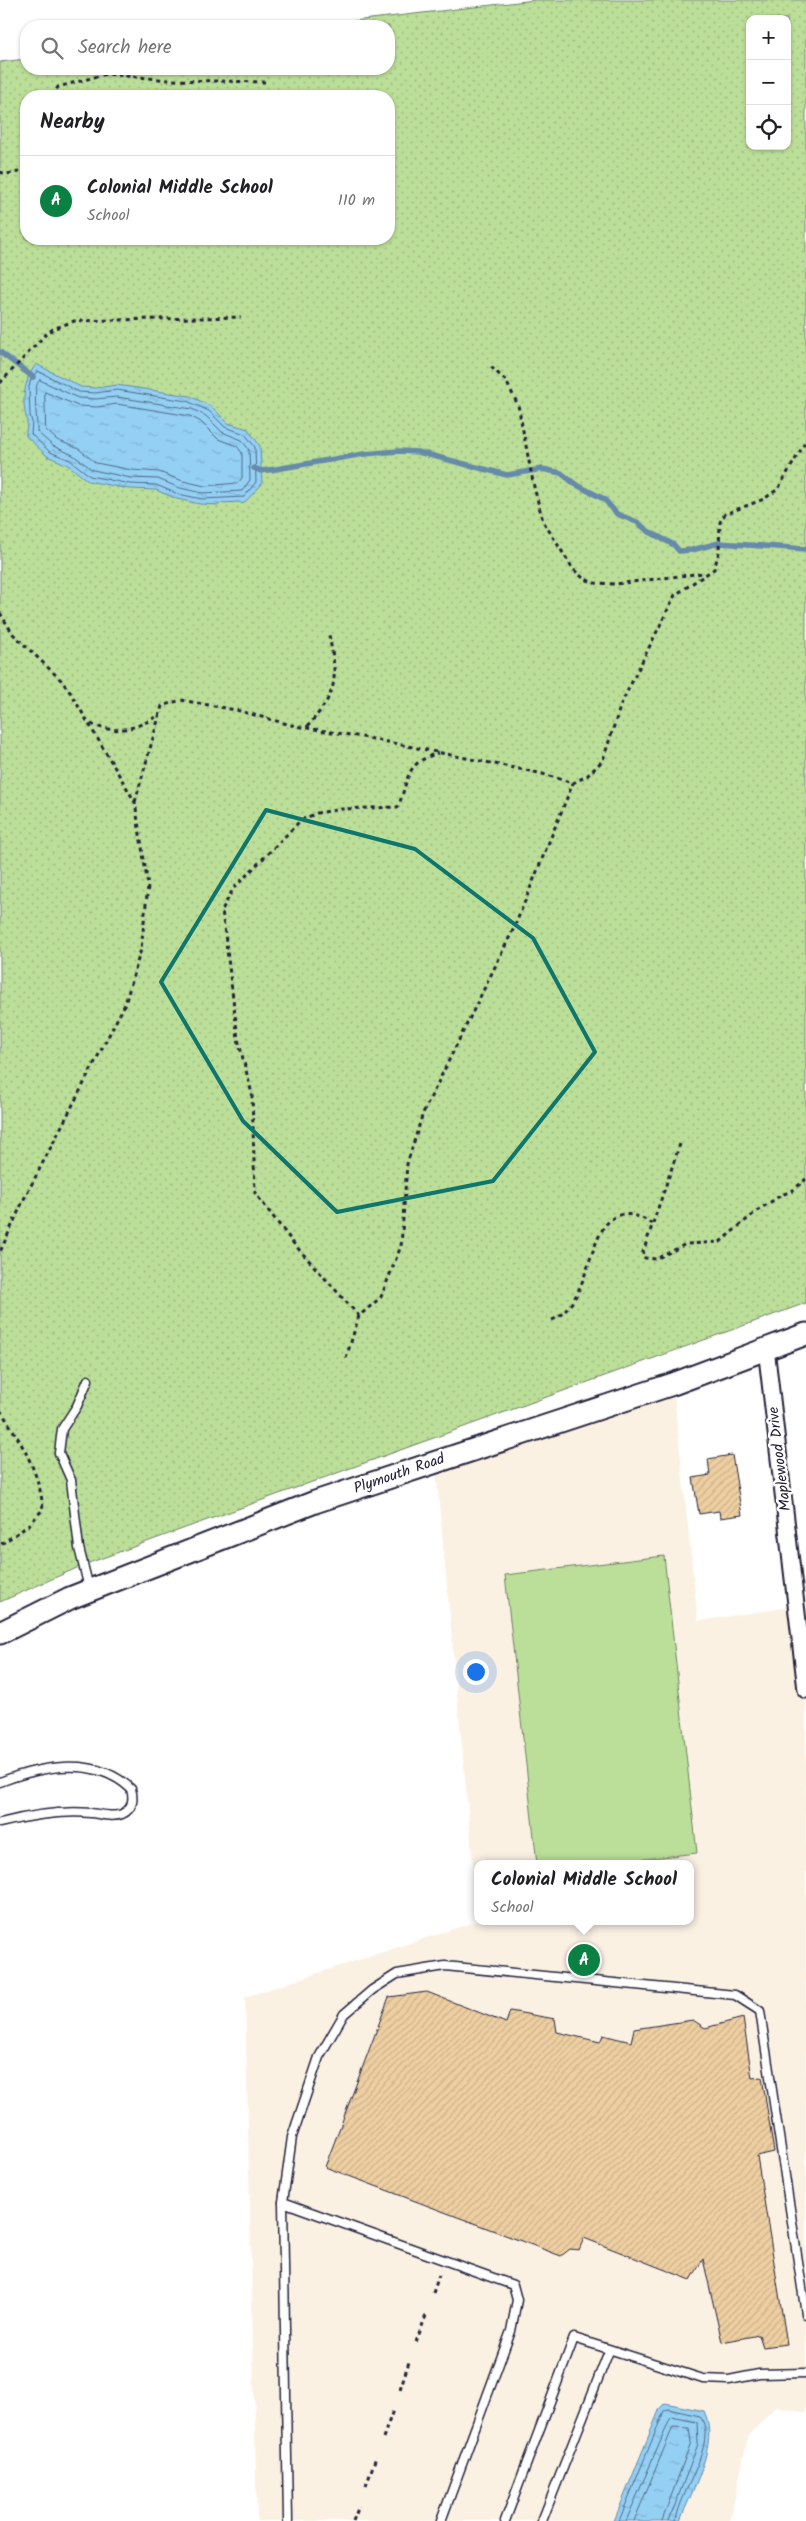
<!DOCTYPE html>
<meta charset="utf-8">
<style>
:root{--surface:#fff;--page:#f2f2f2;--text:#202124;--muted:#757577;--line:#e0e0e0;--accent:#0b8043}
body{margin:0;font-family:Kalam,sans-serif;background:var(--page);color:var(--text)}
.controls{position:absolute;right:15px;top:15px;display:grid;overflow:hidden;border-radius:10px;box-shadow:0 1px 4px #0004}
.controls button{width:45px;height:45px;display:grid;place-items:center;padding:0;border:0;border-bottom:1px solid var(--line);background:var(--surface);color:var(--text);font:25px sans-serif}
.you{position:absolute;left:475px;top:1671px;width:18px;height:18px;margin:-12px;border:4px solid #fff;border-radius:50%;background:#1a73e8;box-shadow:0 0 0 8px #1a73e833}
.badge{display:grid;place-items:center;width:32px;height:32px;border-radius:50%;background:var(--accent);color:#fff;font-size:16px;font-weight:700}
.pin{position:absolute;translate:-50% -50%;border:2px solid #fff;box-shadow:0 1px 5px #0006}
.popup{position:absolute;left:474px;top:1860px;width:220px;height:65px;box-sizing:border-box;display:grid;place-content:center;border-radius:10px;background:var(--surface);filter:drop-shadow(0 1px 4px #0005);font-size:16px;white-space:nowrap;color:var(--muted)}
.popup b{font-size:19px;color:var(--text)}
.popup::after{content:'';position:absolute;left:50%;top:100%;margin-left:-10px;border:10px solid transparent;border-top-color:var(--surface)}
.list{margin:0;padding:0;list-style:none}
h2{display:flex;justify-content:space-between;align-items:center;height:65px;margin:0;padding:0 20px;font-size:21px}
h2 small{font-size:16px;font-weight:400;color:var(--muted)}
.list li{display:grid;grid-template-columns:32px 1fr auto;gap:15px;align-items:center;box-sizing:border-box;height:90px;padding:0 20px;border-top:1px solid var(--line)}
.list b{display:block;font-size:19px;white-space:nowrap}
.list p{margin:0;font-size:16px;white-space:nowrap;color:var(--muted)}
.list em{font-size:16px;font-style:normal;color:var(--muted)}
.icon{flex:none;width:28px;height:28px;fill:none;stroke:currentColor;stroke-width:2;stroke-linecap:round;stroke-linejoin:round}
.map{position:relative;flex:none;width:806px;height:2521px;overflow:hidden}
.search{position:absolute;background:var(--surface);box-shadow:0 1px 4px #0004;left:20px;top:20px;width:375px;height:55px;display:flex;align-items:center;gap:12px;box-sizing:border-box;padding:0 18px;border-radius:20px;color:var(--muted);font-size:19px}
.panel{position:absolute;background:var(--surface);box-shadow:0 1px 4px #0004;left:20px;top:90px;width:375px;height:155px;border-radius:20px}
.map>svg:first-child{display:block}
.built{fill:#faf1e3}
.grass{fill:url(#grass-dots);stroke:#6e806a;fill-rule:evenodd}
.pitch{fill:#bbde98;stroke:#6e806a}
.water{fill:url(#water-ripples);stroke:#668aaa}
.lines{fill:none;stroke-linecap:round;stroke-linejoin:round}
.shore{stroke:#506885;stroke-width:1}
.stream{stroke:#668aaa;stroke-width:5.5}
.building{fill:url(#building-hatch);stroke:#22223b}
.lane-casing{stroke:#22223b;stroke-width:11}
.street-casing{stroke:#22223b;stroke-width:19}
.secondary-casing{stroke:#22223b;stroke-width:25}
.path{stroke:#22223b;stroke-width:3;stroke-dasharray:4 4;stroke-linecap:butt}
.lane{stroke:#fff;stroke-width:8}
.street{stroke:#fff;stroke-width:15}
.secondary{stroke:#fff;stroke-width:21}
.marked{fill:none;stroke:#0f766e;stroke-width:4;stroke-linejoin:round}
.labels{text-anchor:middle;stroke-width:5;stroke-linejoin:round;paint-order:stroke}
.street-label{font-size:15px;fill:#22223b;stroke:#fff}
</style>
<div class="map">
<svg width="806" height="2521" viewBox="0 0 806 2521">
<defs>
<pattern id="grass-dots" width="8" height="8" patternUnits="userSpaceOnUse" patternTransform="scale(1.25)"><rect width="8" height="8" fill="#bbde98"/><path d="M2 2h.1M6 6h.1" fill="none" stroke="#a0be84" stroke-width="1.8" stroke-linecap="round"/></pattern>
<pattern id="water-ripples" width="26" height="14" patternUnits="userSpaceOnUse" patternTransform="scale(1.25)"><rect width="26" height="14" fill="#94d0f4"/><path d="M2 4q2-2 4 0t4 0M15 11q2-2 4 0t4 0" fill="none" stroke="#7fb2d2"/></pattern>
<pattern id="building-hatch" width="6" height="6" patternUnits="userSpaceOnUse" patternTransform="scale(1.25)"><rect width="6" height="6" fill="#eecfa1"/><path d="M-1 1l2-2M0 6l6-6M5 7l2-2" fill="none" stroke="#ccb18c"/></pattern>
</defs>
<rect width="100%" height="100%" fill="#fff"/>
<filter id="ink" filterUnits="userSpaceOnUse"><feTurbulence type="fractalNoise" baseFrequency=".02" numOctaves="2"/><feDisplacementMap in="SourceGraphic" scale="10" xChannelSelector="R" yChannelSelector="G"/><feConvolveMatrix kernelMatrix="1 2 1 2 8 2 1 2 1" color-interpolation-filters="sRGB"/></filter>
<g filter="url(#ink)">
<polygon class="built" points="673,1384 698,1621 796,1606 806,1690 806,2413 775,2407 748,2437 730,2521 257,2521 245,1997 478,1921 690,1921 690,1864 478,1864 478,1916 435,1460"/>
<path class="grass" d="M535,0H806V1303L86,1564L0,1602V62L26,59V69H389V26H310ZM750,19H787V146H750ZM26,96H389V239H26Z"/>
<polygon class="pitch" points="664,1556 697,1853 601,1864 537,1864 505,1575"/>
<g class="water">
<path d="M36,364L81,387L95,388L117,385L190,396L212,407L228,423L248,429L260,446L262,484L243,504L239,502L221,503L219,505L200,504L177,499L156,490L129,489L88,481L68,465L47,456L26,436C25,431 28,425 27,421C21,400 24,381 36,364Z"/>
<path d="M665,2403L704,2411C720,2443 692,2490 680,2521H614L660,2408Z"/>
</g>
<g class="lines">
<g class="shore">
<polygon points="38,371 79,392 95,393 117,390 187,401 209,411 225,427 245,434 255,447 256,482 244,497 202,499 178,494 156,485 130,484 90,476 70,460 50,452 31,434 32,422 30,415 29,387 31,379"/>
<path d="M40,380L78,398L96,399L117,397L192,409L206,416L222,432L242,440L249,450L250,480L242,491L203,493L180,488L158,479L131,478L93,470L73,455L53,446L37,432C38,420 31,386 40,380Z"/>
<polygon points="45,392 78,406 97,407 117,404 190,416 201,422 218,439 237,446 242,453 242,478 238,483 205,486 183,481 159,472 132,470 96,463 79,449 57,440 46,430"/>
<path d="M619,2521L664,2411L668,2409L700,2416C719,2443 679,2492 676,2521"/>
<polyline points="626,2521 671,2417 697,2422 698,2444 669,2521"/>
<polyline points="634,2521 673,2427 689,2428 691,2442 662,2521"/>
</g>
<g class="stream">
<polyline points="0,352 33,377"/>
<polyline points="254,468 261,471 276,469 364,454 398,451 418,452 507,475 542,469 561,473 575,484 604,499 617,514 637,522 648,531 674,545 679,551 692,550 719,543 806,549"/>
</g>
</g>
<g class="building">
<polygon points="732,1455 742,1515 720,1518 719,1511 699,1514 693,1478 710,1475 708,1459"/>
<polygon points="427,1992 506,2023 510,2011 555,2019 557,2032 600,2042 603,2035 631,2042 634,2029 693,2020 705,2028 743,2018 752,2078 762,2077 774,2152 757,2156 787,2344 763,2347 759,2335 722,2342 703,2259 691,2280 584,2238 579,2250 570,2249 561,2256 325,2167 389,1997"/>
</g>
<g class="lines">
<g class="lane-casing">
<g id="lane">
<polyline points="88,1380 77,1406 62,1429 59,1453 71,1480 79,1548 89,1588"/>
<path d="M0,1782C41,1766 96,1755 131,1789C134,1799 133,1809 122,1814C114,1818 100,1814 91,1813C60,1810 31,1815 0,1823"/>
<polyline points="283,2202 513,2285 517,2300 511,2331 441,2521"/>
<polyline points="288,2521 283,2202 292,2137 319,2057 344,2014 372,1990 397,1974 445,1966 735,1995 760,2011 806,2314"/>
<polyline points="505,2521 574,2338 703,2379 729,2380 759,2374 806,2373"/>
<polyline points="542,2521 609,2351"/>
</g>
</g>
<g class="street-casing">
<polyline id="street" points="766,1348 806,1690"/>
</g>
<g class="secondary-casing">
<polyline id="secondary" points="0,1633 70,1598 315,1502 673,1384 806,1334"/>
</g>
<g class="path">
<polyline points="52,96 58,87 106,74 169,80 265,82"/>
<polyline points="0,172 6,174 26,171"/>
<polyline points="491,367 506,381 518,405 534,487 543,521 573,569 583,578 594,583 615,584 704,573"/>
<polyline points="0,383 45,335 53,329 74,321 241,317"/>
<polyline points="0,613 13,634 61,680 70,692 135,802 148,886 141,949 125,1004 24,1199 0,1252"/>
<path d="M91,724C115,735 138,729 160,714"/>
<path d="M307,727C338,691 338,682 329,635"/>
<polyline points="135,802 162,706 181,700 236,710 295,726 368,738 539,773 573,783 587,776 603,760 621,704 675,595 714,569 719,552 720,522 725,514 764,499 778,489 806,441"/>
<polyline points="680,1144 642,1255 645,1258 656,1259 686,1244 720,1242 757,1211 781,1195 792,1191 806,1179"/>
<path d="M359,1316L294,1244L255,1193L252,1094L238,1039L222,910L233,889L301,820L317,813L342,809L398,807C410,777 404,764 438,753"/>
<path d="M552,1320C602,1299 581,1180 653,1224"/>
<polyline points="346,1358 359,1316 381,1297 401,1246 407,1164 423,1113 514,928 573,783"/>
<path d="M0,1410C20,1440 40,1472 43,1509L28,1526L0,1545"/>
<polyline points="433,2293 439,2275"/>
<polyline points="416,2342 427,2313"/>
<polyline points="400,2389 409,2362"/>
<polyline points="383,2438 393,2410"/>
<polyline points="366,2486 376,2457"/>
<polyline points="353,2521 359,2506"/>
</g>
<use href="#lane" class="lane"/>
<use href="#street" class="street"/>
<use href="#secondary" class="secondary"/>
</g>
</g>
<path class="marked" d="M266,810L415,849L533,938L595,1052L493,1181L337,1212L243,1121L161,982Z"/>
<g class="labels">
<g class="street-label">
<text transform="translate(779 1459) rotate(-97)" y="5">Maplewood Drive</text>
<text transform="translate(399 1473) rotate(-19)" y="5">Plymouth Road</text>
</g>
</g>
</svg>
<div class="controls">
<button>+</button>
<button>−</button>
<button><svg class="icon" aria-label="locate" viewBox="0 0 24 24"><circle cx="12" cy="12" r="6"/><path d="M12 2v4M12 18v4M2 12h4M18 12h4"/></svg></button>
</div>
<div class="you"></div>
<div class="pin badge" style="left:584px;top:1960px">A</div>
<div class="popup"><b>Colonial Middle School</b>School</div>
<div class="search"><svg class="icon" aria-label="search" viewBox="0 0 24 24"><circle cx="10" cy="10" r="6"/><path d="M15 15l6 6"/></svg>Search here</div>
<section class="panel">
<h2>Nearby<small></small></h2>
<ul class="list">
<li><span class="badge">A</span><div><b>Colonial Middle School</b><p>School</p></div><em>110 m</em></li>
</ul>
</section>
</div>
